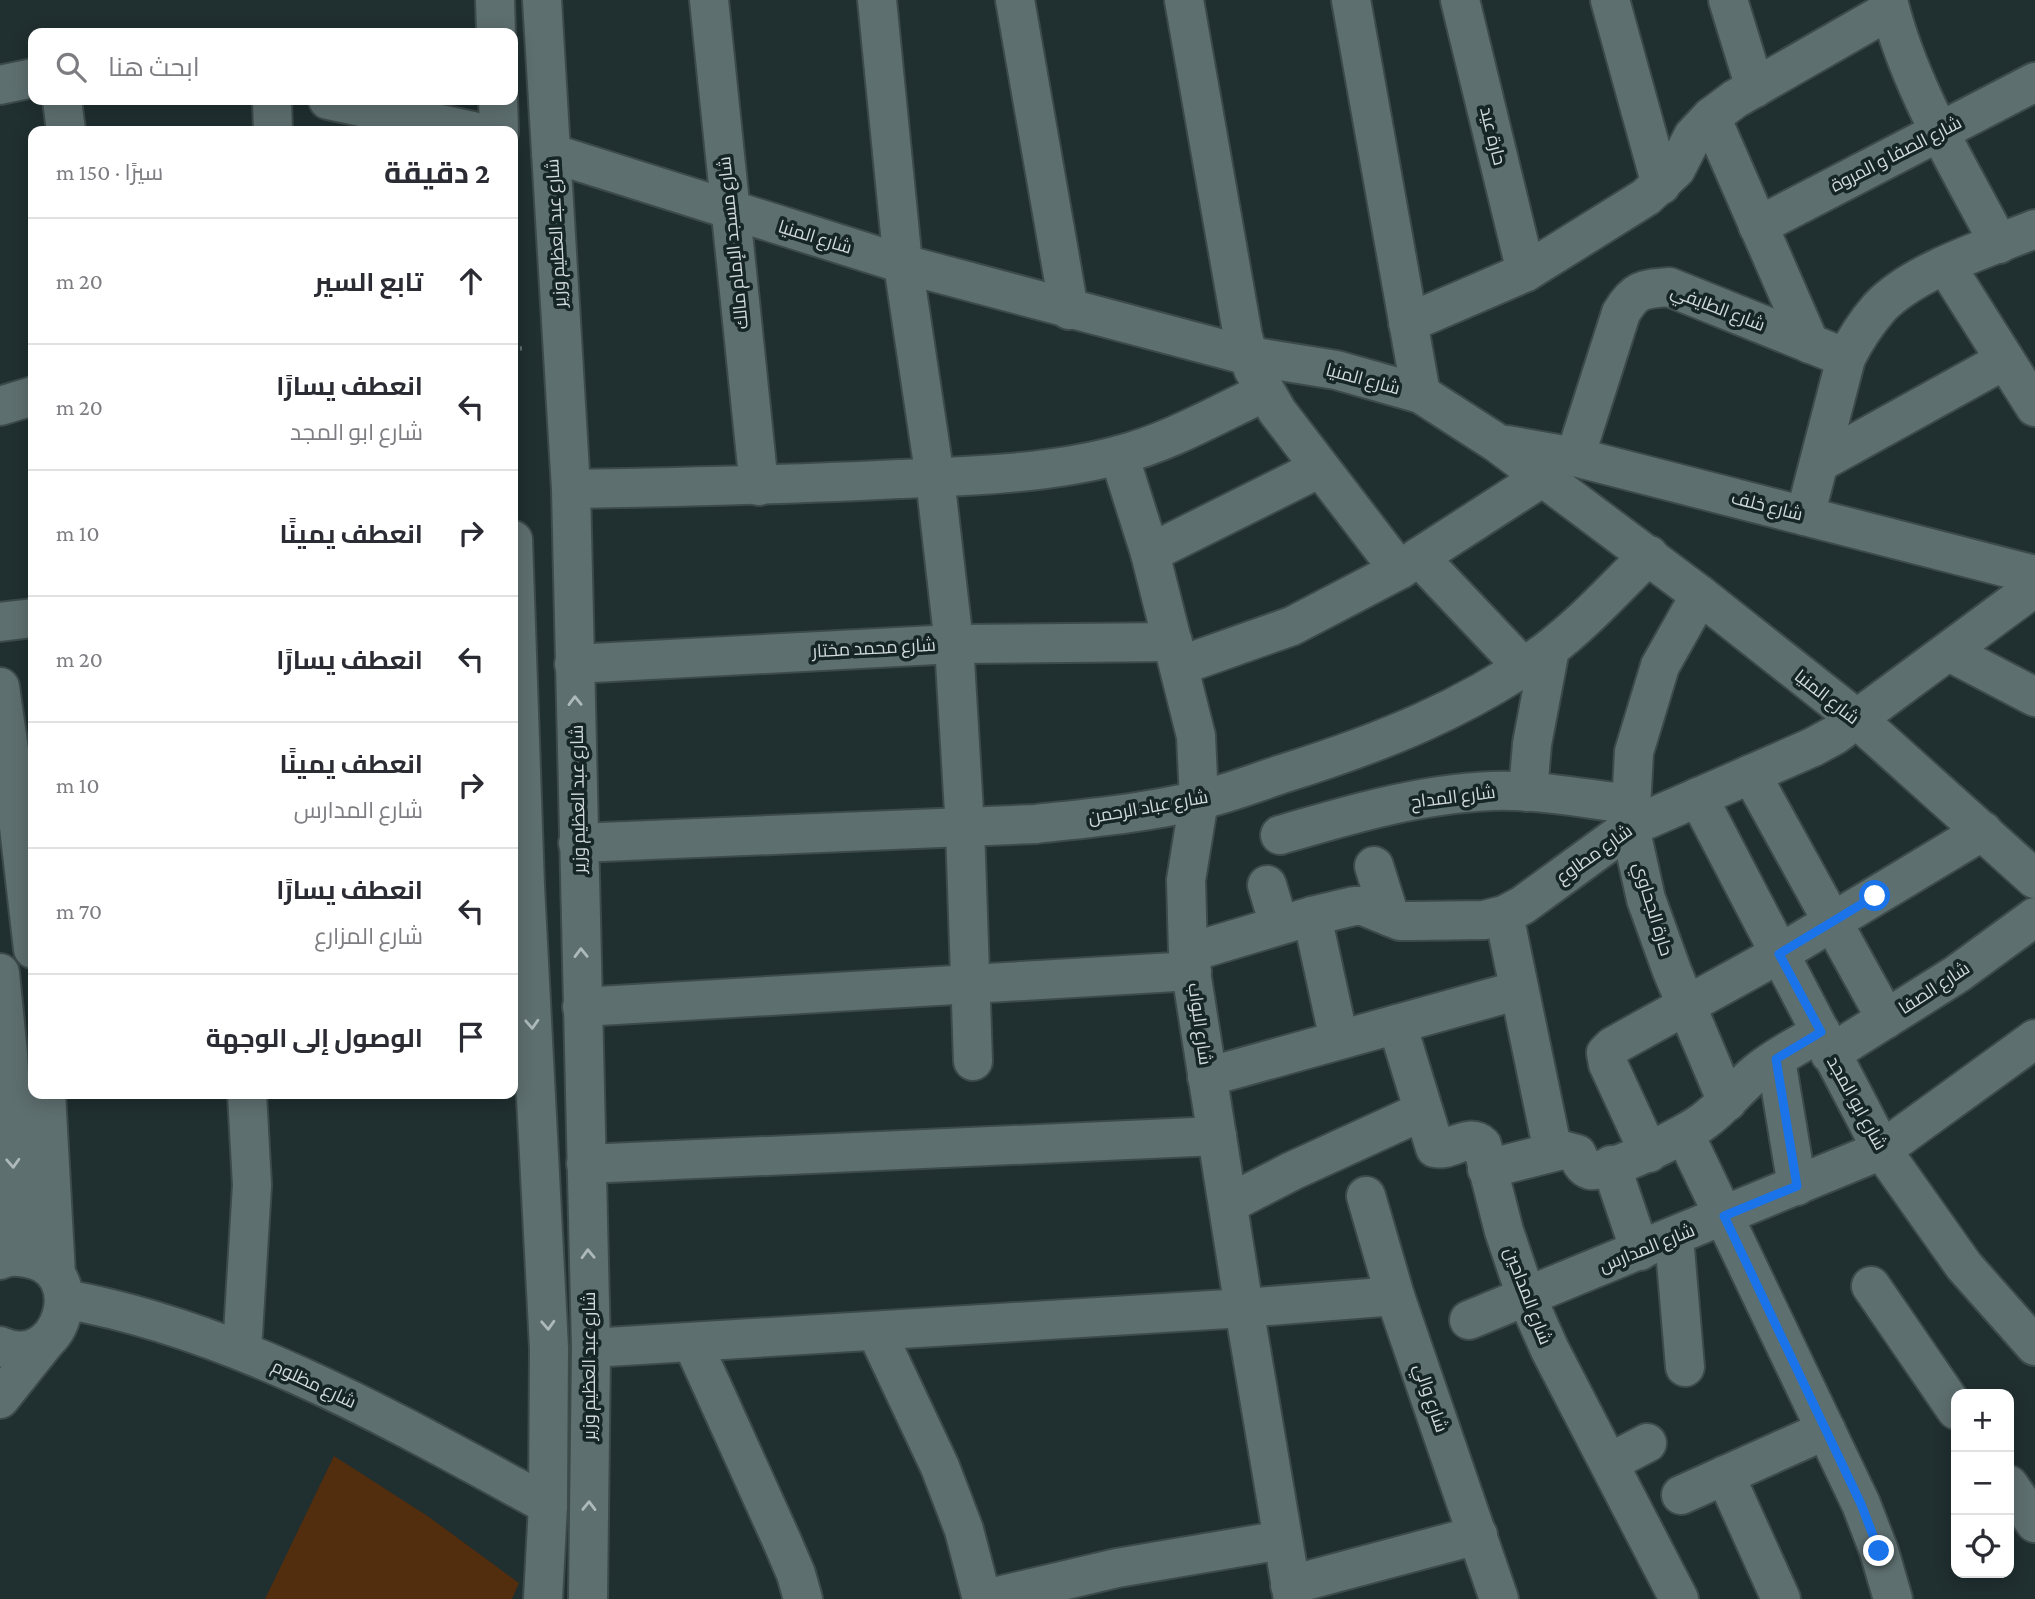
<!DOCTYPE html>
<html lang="ar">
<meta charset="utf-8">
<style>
:root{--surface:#fff;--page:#f2f2f3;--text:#2b2b33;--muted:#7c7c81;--line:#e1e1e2}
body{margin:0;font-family:"Crimson Pro",Cairo,serif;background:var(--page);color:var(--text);direction:rtl}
.controls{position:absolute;right:21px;bottom:21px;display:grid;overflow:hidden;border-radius:14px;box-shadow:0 4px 18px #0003}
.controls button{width:63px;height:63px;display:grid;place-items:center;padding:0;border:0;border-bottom:2px solid var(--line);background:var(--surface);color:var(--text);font:35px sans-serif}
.stop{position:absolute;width:21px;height:21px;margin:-16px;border:5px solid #1a73e8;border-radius:50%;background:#fff}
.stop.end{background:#1a73e8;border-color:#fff;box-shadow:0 2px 7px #0008}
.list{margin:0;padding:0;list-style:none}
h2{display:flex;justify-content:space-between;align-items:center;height:91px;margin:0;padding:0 28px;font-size:30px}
h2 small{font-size:23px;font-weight:400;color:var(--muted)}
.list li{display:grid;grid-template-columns:46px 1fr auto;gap:21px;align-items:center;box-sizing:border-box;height:126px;padding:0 28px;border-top:2px solid var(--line)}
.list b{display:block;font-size:26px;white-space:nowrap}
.list p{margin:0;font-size:23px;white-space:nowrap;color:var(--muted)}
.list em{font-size:23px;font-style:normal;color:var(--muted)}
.icon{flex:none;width:38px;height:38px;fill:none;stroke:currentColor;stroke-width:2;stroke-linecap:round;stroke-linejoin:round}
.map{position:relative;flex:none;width:2035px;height:1599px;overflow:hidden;direction:ltr}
.search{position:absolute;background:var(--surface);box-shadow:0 4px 18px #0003;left:28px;top:28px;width:490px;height:77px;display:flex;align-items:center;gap:18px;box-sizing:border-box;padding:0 24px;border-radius:14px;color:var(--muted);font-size:26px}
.panel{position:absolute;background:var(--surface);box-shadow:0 4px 18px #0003;left:28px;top:126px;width:490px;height:973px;border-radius:14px;direction:rtl}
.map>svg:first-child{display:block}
.green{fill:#522d0e}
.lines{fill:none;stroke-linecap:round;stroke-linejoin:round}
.minor-casing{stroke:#3d4a4a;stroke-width:42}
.path{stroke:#616e6f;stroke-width:4.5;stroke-dasharray:2 5;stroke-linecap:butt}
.minor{stroke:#5e6f6f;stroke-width:38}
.oneway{stroke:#aebaba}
.route{stroke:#1a73e8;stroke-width:9}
.labels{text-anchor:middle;stroke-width:7;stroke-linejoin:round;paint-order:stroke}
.street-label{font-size:18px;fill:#d1dada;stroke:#162526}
</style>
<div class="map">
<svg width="2035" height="1599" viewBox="0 0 2035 1599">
<rect width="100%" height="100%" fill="#202f30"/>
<polygon class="green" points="334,1456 429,1517 519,1583 512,1599 265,1599"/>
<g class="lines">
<g class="minor-casing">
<g id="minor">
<polyline points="495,0 496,33"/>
<polyline points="542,0 571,489 591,1348 588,1599"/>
<polyline points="709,0 759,486"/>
<polyline points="877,0 903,264 935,478 954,644 965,829 973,1061"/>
<polyline points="1015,0 1069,310"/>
<polyline points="1184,0 1243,337 1253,369 1277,411 1399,570"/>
<polyline points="1351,0 1421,394"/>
<polyline points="1460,0 1526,272"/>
<polyline points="1610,0 1661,185"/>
<polyline points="1728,0 1755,88"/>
<path d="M1888,0C1908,85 1959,167 1999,244"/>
<polyline points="0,85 33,78"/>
<polyline points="62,100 66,131"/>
<polyline points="272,100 273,131"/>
<polyline points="328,100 473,131"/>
<polyline points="498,100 499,131"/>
<polyline points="1711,117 1810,344"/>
<polyline points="551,153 903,264 1249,356 1336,370 1421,394 1497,443 1700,595 1857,719 2035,879"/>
<polyline points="1758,226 2035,82"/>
<polyline points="1946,266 2035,407"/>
<polyline points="1408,323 1526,272 1646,197 1676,169 1693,136 1711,117 1735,99 1890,10"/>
<polyline points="0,406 33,396"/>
<polyline points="1507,445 1575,457 2035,575"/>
<polyline points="1119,455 1150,553 1196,736 1199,800 1186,880 1188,953 1244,1308 1293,1599"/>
<path d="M1575,457L1621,313C1635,289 1643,289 1669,287L1846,358"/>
<polyline points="1819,463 2005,360"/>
<path d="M571,489C680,487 789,485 899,479C971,476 1048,474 1119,455C1170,442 1218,414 1265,392"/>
<path d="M1805,516L1846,358C1855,340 1866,323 1879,308C1913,271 1988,248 2035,229"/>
<polyline points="513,540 525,886 549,1348 548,1505 543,1599"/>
<polyline points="1150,553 1320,468"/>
<polyline points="1419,557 1523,667"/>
<polyline points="1700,595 1660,666 1634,752 1630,827 1646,899 1672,971 1727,1102"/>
<polyline points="0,622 33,618"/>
<polyline points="1949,652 2035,697"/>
<polyline points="574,664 954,644 1173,642"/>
<polyline points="1179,666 1292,626 1399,570 1543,477"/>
<polyline points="0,687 15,792 33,949"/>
<polyline points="1751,774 1886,1019"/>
<polyline points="1528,792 1532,744 1550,649"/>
<polyline points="1698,797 1882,1150 1964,1266 2035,1346"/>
<path d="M1280,835C1348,815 1419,794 1491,791C1537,789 1585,799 1631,804"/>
<path d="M578,843L1036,824C1090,818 1146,813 1199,800C1228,794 1257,782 1285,773C1380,743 1467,709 1548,650C1585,622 1616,587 1649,555"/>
<polyline points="1374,866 1390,917"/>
<polyline points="1267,885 1279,925"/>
<polyline points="1504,915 1553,1152"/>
<polyline points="1312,916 1339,1040"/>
<polyline points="1188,953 1312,916 1354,906 1363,906 1400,921 1412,921 1484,920 1504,915 1523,905 1630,827 1813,747 1835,735 2035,587"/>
<polyline points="0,973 8,1054 18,1256"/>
<polyline points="582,1007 1192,971"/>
<path d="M1397,1024L1435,1148C1451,1152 1469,1132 1482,1145L1504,1231L1526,1296L1550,1350L1679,1599"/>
<polyline points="1830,1054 1957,974 2035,917"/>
<polyline points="1776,1060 1797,1186"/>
<polyline points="1207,1077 1519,990"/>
<polyline points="46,1094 56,1275"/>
<polyline points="1685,1135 1861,1504 1879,1551 1893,1599"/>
<polyline points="1649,1153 1608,1064 1606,1053 1613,1046 1779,954 1983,831"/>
<polyline points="586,1164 1217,1136"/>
<polyline points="1611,1165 1640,1251"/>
<path d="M1487,1169L1562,1150L1577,1154C1580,1161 1583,1168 1590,1170C1610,1174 1687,1134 1704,1121C1723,1107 1738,1088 1756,1073C1775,1057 1799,1045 1821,1032"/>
<polyline points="1366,1196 1395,1296 1499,1599"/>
<polyline points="1228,1204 1292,1171 1423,1111"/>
<polyline points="1674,1237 1685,1367"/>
<path d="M0,1260C8,1256 17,1256 26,1258C93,1267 62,1374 0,1346"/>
<polyline points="1871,1286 1956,1410"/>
<path d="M64,1299C237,1330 396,1422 548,1505"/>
<polyline points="1469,1320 1882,1150 2035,1039"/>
<polyline points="876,1331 940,1467 964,1530 982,1599"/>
<polyline points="692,1342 781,1539 796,1574 803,1599"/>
<polyline points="591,1348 1244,1308 1395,1296"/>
<polyline points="242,1351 252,1185 247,1094"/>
<polyline points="0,1399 47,1340"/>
<polyline points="1609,1463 1647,1443"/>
<polyline points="1725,1475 1781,1599"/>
<polyline points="2009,1485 2035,1523"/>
<polyline points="1681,1495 1826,1430"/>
<polyline points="1290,1585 1478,1535"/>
<polyline points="985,1599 1117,1568 1282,1540"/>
</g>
</g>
<polyline class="path" points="513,349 526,348"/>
<use href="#minor" class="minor"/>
</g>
<defs><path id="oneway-chevron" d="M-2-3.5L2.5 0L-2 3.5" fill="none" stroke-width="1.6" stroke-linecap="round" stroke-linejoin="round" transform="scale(1.75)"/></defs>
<g class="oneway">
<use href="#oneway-chevron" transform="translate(575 701) rotate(-91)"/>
<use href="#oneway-chevron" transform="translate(581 953) rotate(-91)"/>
<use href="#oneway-chevron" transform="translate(532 1024) rotate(87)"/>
<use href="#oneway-chevron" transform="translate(13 1163) rotate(87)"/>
<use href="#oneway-chevron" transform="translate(588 1254) rotate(-92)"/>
<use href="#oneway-chevron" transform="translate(548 1325) rotate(87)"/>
<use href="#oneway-chevron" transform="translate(589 1506) rotate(-89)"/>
</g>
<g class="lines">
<polyline class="route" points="1875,896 1779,954 1821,1032 1776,1059 1797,1186 1724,1216 1861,1504 1879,1551"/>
</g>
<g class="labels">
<g class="street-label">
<text transform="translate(1493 136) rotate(76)" y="6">حارة عيد</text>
<text transform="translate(1896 154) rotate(-27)" y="6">شارع الصفا و المروة</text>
<text transform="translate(556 233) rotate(-93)" y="6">شارع عبد العظيم وزير</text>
<text transform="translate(815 237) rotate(17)" y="6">شارع المنيا</text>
<text transform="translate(733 243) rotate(-96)" y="6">شارع مسجد الإمام مالك</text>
<text transform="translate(1718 308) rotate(21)" y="6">شارع الطايفي</text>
<text transform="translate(1363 379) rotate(15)" y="6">شارع المنيا</text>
<text transform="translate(1767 506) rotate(14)" y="6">شارع خلف</text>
<text transform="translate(874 648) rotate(-3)" y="6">شارع محمد مختار</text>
<text transform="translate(1827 697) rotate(38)" y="6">شارع المنيا</text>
<text transform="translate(1453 797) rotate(-7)" y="6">شارع المداح</text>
<text transform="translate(578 799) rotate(-91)" y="6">شارع عبد العظيم وزير</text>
<text transform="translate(1148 807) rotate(-10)" y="6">شارع عباد الرحمن</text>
<text transform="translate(1594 854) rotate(-35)" y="6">شارع مطاوع</text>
<text transform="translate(1653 909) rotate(73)" y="6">حارة الجحاوي</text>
<text transform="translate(1934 988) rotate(-33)" y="6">شارع الصفا</text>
<text transform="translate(1200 1024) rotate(82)" y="6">شارع البواب</text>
<text transform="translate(1857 1103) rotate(61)" y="6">شارع ابو المجد</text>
<text transform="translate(1647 1248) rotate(-22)" y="6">شارع المدارس</text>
<text transform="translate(1528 1296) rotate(69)" y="6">شارع المداحين</text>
<text transform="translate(589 1366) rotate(-90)" y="6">شارع عبد العظيم وزير</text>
<text transform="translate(314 1384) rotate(25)" y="6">شارع مظلوم</text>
<text transform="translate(1431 1398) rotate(71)" y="6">شارع والي</text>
</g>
</g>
</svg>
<div class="controls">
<button>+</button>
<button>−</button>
<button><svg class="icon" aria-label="locate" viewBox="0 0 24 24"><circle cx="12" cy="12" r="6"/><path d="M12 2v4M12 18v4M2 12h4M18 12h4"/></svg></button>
</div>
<div class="stop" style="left:1875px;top:896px"></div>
<div class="stop end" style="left:1879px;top:1551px"></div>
<div class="search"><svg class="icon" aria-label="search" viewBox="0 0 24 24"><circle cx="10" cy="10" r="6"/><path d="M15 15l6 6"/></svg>ابحث هنا</div>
<section class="panel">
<h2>2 دقيقة<small>سيرًا · 150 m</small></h2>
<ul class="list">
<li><svg class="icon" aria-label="ahead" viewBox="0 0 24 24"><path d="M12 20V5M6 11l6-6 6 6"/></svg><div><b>تابع السير</b></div><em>20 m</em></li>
<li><svg class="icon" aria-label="left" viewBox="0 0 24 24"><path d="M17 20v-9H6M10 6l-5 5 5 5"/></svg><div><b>انعطف يسارًا</b><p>شارع ابو المجد</p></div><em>20 m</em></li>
<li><svg class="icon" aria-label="right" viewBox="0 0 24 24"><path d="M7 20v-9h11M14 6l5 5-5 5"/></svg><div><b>انعطف يمينًا</b></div><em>10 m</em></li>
<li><svg class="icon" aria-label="left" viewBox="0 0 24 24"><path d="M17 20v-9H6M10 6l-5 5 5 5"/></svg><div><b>انعطف يسارًا</b></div><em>20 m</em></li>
<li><svg class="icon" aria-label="right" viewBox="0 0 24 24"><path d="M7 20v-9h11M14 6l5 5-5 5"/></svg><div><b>انعطف يمينًا</b><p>شارع المدارس</p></div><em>10 m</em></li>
<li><svg class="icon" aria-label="left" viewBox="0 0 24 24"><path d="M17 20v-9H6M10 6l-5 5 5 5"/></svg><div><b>انعطف يسارًا</b><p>شارع المزارع</p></div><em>70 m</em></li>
<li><svg class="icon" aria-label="arrive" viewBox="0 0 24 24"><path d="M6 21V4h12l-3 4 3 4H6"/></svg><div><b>الوصول إلى الوجهة</b></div></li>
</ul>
</section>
</div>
